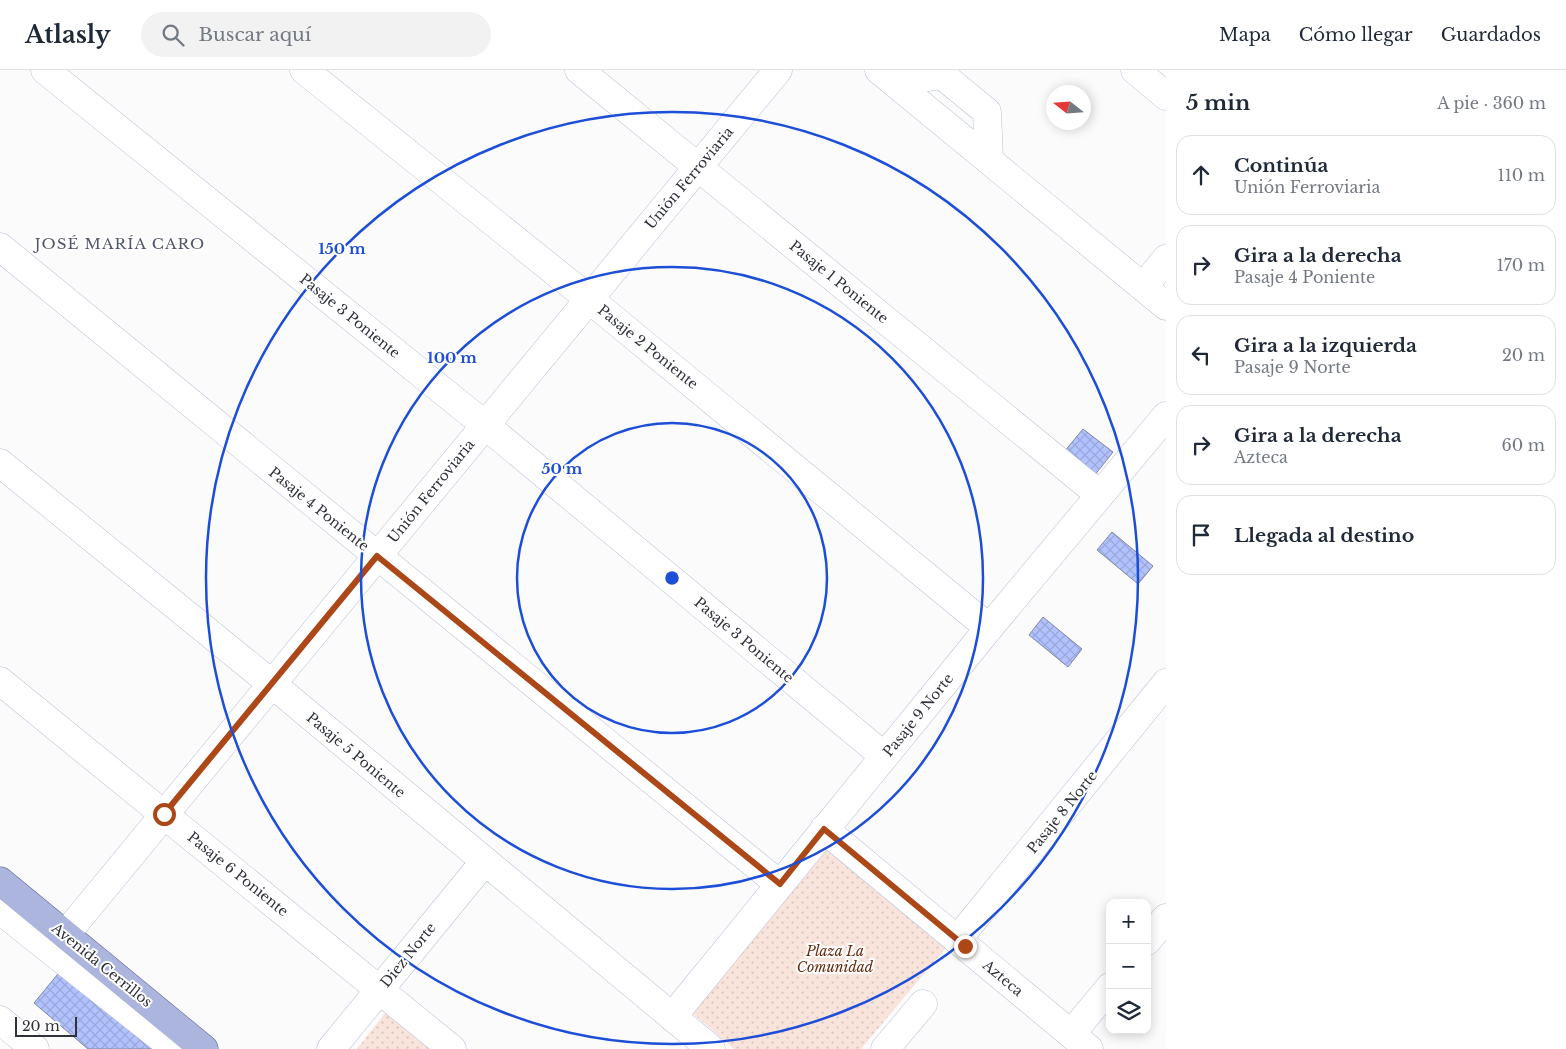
<!DOCTYPE html>
<html lang="es">
<meta charset="utf-8">
<style>
:root{--surface:#fff;--page:#f2f2f3;--text:#1f2937;--muted:#747a83;--line:#e0e1e3}
body{margin:0;font-family:"Libre Baskerville",serif;background:var(--page);color:var(--text)}
.controls{position:absolute;right:15px;bottom:15px;display:grid;overflow:hidden;border-radius:10px;box-shadow:0 2px 12px #0003}
.controls button{width:45px;height:45px;display:grid;place-items:center;padding:0;border:0;border-bottom:1px solid var(--line);background:var(--surface);color:var(--text);font:25px sans-serif}
.compass{position:absolute;left:1046px;top:15px;width:45px;height:45px;border-radius:50%;background:var(--surface);box-shadow:0 2px 12px #0003;rotate:287deg}
.scale{position:absolute;left:15px;bottom:12px;width:62px;box-sizing:border-box;padding-left:5px;border:2px solid #2f323b;border-top:0;font-size:14px;line-height:18px;white-space:nowrap;color:#2f323b;-webkit-text-stroke:4px #fff;paint-order:stroke}
.stop{position:absolute;width:15px;height:15px;margin:-11px;border:4px solid #ac4718;border-radius:50%;background:#fff}
.stop.end{background:#ac4718;border-color:#fff;box-shadow:0 1px 5px #0008}
.list{margin:0;padding:0;list-style:none}
h2{display:flex;justify-content:space-between;align-items:center;height:65px;margin:0;padding:0 20px;font-size:21px}
h2 small{font-size:16px;font-weight:400;color:var(--muted)}
.list li{display:grid;grid-template-columns:32px 1fr auto;gap:15px;align-items:center;box-sizing:border-box;height:80px;margin:0 10px 10px;padding:0 10px;border:1px solid var(--line);border-radius:15px}
.list b{display:block;font-size:19px;white-space:nowrap}
.list p{margin:0;font-size:16px;white-space:nowrap;color:var(--muted)}
.list em{font-size:16px;font-style:normal;color:var(--muted)}
.icon{flex:none;width:28px;height:28px;fill:none;stroke:currentColor;stroke-width:2;stroke-linecap:round;stroke-linejoin:round}
.map{position:relative;flex:none;width:1166px;height:979px;overflow:hidden}
header{display:flex;align-items:center;gap:30px;box-sizing:border-box;height:70px;padding:0 25px;background:var(--surface);border-bottom:1px solid var(--line)}
header strong{font-size:24px}
nav{display:flex;gap:28px;margin-inline-start:auto;font-size:18px}
.search{width:350px;height:45px;background:var(--page);display:flex;align-items:center;gap:12px;box-sizing:border-box;padding:0 18px;border-radius:28px;color:var(--muted);font-size:19px}
main{display:flex}
aside{flex:1;background:var(--surface)}
.map>svg:first-child{display:block}
.green{fill:url(#green-dots)}
.building{fill:url(#building-cross-hatch);stroke:#82889e}
.lines{fill:none;stroke-linecap:round;stroke-linejoin:round}
.minor-casing{stroke:#bac1d9;stroke-width:29}
.major-casing{stroke:#5c6797;stroke-width:29}
.minor{stroke:#fff;stroke-width:28}
.major{stroke:#acb5de;stroke-width:28}
.route{stroke:#ac4718;stroke-width:6}
.ring{fill:none;stroke:#1d4ed8;stroke-width:2.5}
.labels{text-anchor:middle;stroke-width:4;stroke-linejoin:round;paint-order:stroke}
.street-label{font-size:14px;fill:#2f323b;stroke:#fff}
.park-label{font-size:14px;font-style:italic;fill:#672b10;stroke:#fff}
.neighbourhood-label{font-size:15px;letter-spacing:1px;fill:#51566b;stroke:#fff}
.centre{fill:#1d4ed8;stroke:#fff;stroke-width:2.5}
.ring-label{font-size:15px;text-anchor:middle;font-weight:bold;fill:#1d4ed8;stroke:#fff;stroke-width:4;stroke-linejoin:round;paint-order:stroke}
</style>
<header>
<strong>Atlasly</strong>
<div class="search"><svg class="icon" aria-label="search" viewBox="0 0 24 24"><circle cx="10" cy="10" r="6"/><path d="M15 15l6 6"/></svg>Buscar aquí</div>
<nav><a>Mapa</a><a>Cómo llegar</a><a>Guardados</a></nav>
</header>
<main>
<div class="map">
<svg width="1166" height="979" viewBox="0 0 1166 979">
<defs>
<pattern id="green-dots" width="8" height="8" patternUnits="userSpaceOnUse" patternTransform="scale(1.25)"><rect width="8" height="8" fill="#f9e4dc"/><path d="M2 2h.1M6 6h.1" fill="none" stroke="#d6c4be" stroke-width="1.8" stroke-linecap="round"/></pattern>
<pattern id="building-cross-hatch" width="8" height="8" patternUnits="userSpaceOnUse" patternTransform="scale(1.25)"><rect width="8" height="8" fill="#b2c2ff"/><path d="M0 0l8 8M0 8l8-8" fill="none" stroke="#99a7db"/></pattern>
</defs>
<rect width="100%" height="100%" fill="#fbfbfb"/>
<g class="green">
<polygon points="831,774 949,874 861,979 734,979 691,942"/>
<polygon points="386,942 430,979 357,979"/>
</g>
<g class="building">
<polygon points="1083,359 1113,382 1094,406 1064,382"/>
<polygon points="1112,462 1153,496 1138,514 1097,480"/>
<polygon points="1043,547 1082,579 1068,597 1029,565"/>
<polygon points="62,899 157,979 88,979 34,933"/>
</g>
<g class="lines">
<g class="minor-casing">
<g id="minor">
<polyline points="45,0 485,355 884,686"/>
<polyline points="304,0 589,229 989,558"/>
<polyline points="579,0 1100,425"/>
<polyline points="879,0 1166,236"/>
<polyline points="1135,0 1166,26"/>
<polyline points="894,12 942,5 987,42 989,90"/>
<polyline points="0,177 779,814"/>
<polyline points="1143,217 1166,189"/>
<polyline points="0,393 272,614 711,979"/>
<polyline points="0,611 452,979"/>
<polyline points="824,759 1089,979"/>
<polyline points="0,840 175,979"/>
<polyline points="65,865 778,0"/>
<polyline points="957,870 1166,613"/>
<polyline points="1147,871 1166,848"/>
<polyline points="672,947 989,558 1166,346"/>
<polyline points="0,950 35,979"/>
<polyline points="1071,964 1110,917"/>
<polyline points="331,979 485,791"/>
<polyline points="885,979 923,934"/>
</g>
</g>
<g class="major-casing">
<polyline id="major" points="0,811 204,979"/>
</g>
<use href="#minor" class="minor"/>
<use href="#major" class="major"/>
</g>
<g class="lines">
<polyline class="route" points="164,744 377,486 780,814 824,759 965,876"/>
</g>
<g class="ring">
<circle cx="672" cy="508" r="155"/>
<circle cx="672" cy="508" r="311"/>
<circle cx="672" cy="508" r="466"/>
</g>
<g class="labels">
<g class="street-label">
<text transform="translate(689 108) rotate(-50)" y="5">Unión Ferroviaria</text>
<text transform="translate(839 212) rotate(39)" y="5">Pasaje 1 Poniente</text>
<text transform="translate(350 246) rotate(39)" y="5">Pasaje 3 Poniente</text>
<text transform="translate(648 277) rotate(39)" y="5">Pasaje 2 Poniente</text>
<text transform="translate(431 421) rotate(-51)" y="5">Unión Ferroviaria</text>
<text transform="translate(319 439) rotate(39)" y="5">Pasaje 4 Poniente</text>
<text transform="translate(744 570) rotate(40)" y="5">Pasaje 3 Poniente</text>
<text transform="translate(918 645) rotate(-51)" y="5">Pasaje 9 Norte</text>
<text transform="translate(356 685) rotate(40)" y="5">Pasaje 5 Poniente</text>
<text transform="translate(1062 742) rotate(-51)" y="5">Pasaje 8 Norte</text>
<text transform="translate(238 804) rotate(39)" y="5">Pasaje 6 Poniente</text>
<text transform="translate(408 885) rotate(-51)" y="5">Diez Norte</text>
<text transform="translate(102 895) rotate(39)" y="5">Avenida Cerrillos</text>
<text transform="translate(1003 908) rotate(40)" y="5">Azteca</text>
</g>
<g class="park-label">
<text x="835" y="886">Plaza La<tspan x="835" dy="16">Comunidad</tspan></text>
</g>
<g class="neighbourhood-label">
<text x="120" y="179">JOSÉ MARÍA CARO</text>
</g>
</g>
<circle cx="672" cy="508" r="8" class="centre"/>
<g class="ring-label">
<text x="342" y="184">150 m</text>
<text x="452" y="293">100 m</text>
<text x="562" y="404">50 m</text>
</g>
</svg>
<div class="controls">
<button>+</button>
<button>−</button>
<button><svg class="icon" aria-label="layers" viewBox="0 0 24 24"><path d="M12 4l9 5-9 5-9-5zM3 14l9 5 9-5"/></svg></button>
</div>
<svg class="compass" viewBox="-18 -18 36 36"><path d="M0-13l5 13h-10z" fill="#e53935"/><path d="M0 13l5-13h-10z" fill="#747a83"/></svg>
<div class="scale">20 m</div>
<div class="stop" style="left:164px;top:744px"></div>
<div class="stop end" style="left:965px;top:876px"></div>
</div>
<aside>
<h2>5 min<small>A pie · 360 m</small></h2>
<ul class="list">
<li><svg class="icon" aria-label="ahead" viewBox="0 0 24 24"><path d="M12 20V5M6 11l6-6 6 6"/></svg><div><b>Continúa</b><p>Unión Ferroviaria</p></div><em>110 m</em></li>
<li><svg class="icon" aria-label="right" viewBox="0 0 24 24"><path d="M7 20v-9h11M14 6l5 5-5 5"/></svg><div><b>Gira a la derecha</b><p>Pasaje 4 Poniente</p></div><em>170 m</em></li>
<li><svg class="icon" aria-label="left" viewBox="0 0 24 24"><path d="M17 20v-9H6M10 6l-5 5 5 5"/></svg><div><b>Gira a la izquierda</b><p>Pasaje 9 Norte</p></div><em>20 m</em></li>
<li><svg class="icon" aria-label="right" viewBox="0 0 24 24"><path d="M7 20v-9h11M14 6l5 5-5 5"/></svg><div><b>Gira a la derecha</b><p>Azteca</p></div><em>60 m</em></li>
<li><svg class="icon" aria-label="arrive" viewBox="0 0 24 24"><path d="M6 21V4h12l-3 4 3 4H6"/></svg><div><b>Llegada al destino</b></div></li>
</ul>
</aside>
</main>
